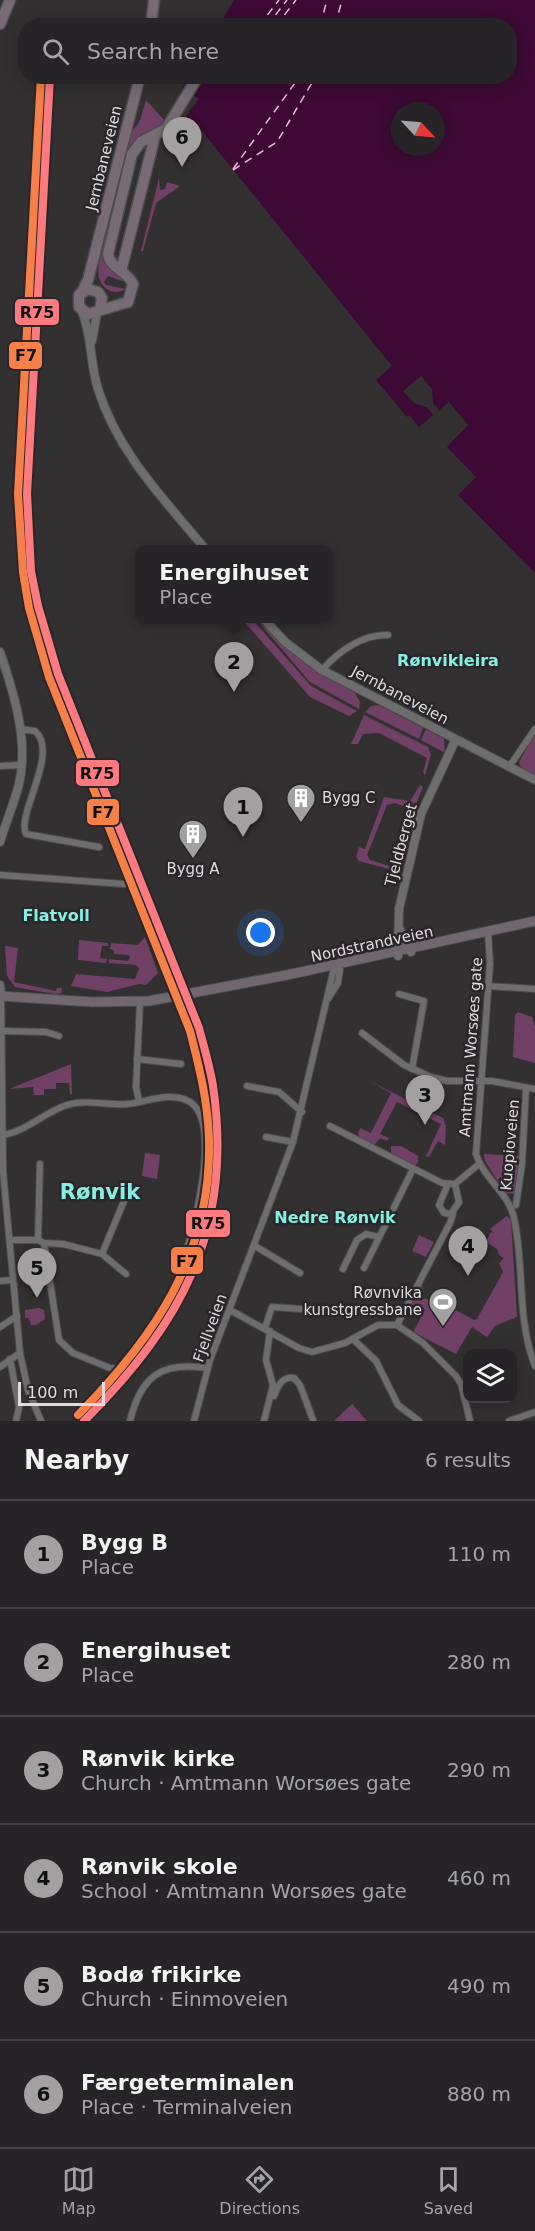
<!DOCTYPE html>
<meta charset="utf-8">
<style>
:root{--surface:#262426;--page:#2e2c2e;--text:#f1f3f6;--muted:#a4a4a7;--line:#424143;--accent:#a3a0a2}
body{margin:0;font-family:"DejaVu Sans",sans-serif;background:var(--page);color:var(--text)}
.controls{position:absolute;right:18px;bottom:18px;display:grid;overflow:hidden;border-radius:12px;box-shadow:0 3px 15px #0003}
.controls button{width:54px;height:54px;display:grid;place-items:center;padding:0;border:0;border-bottom:2px solid var(--line);background:var(--surface);color:var(--text);font:30px sans-serif}
.compass{position:absolute;left:391px;top:102px;width:54px;height:54px;border-radius:50%;background:var(--surface);box-shadow:0 3px 15px #0003;rotate:116deg}
.scale{position:absolute;left:18px;bottom:15px;width:87px;box-sizing:border-box;padding-left:6px;border:3px solid #dfdcde;border-top:0;font-size:16px;line-height:21px;white-space:nowrap;color:#dfdcde;-webkit-text-stroke:4px #2a2629;paint-order:stroke}
.you{position:absolute;left:261px;top:933px;width:21px;height:21px;margin:-15px;border:4px solid #fff;border-radius:50%;background:#1a73e8;box-shadow:0 0 0 9px #1a73e833}
.badge{display:grid;place-items:center;width:39px;height:39px;border-radius:50%;background:var(--accent);color:#111;font-size:20px;font-weight:700}
.pin{position:absolute;translate:-50% -50px;filter:drop-shadow(0 2px 3px #0008)}
.pin::after{content:'';position:absolute;top:32px;width:21px;height:18px;background:inherit;clip-path:polygon(0 0,100% 0,50% 100%)}
.popup{position:absolute;left:135px;top:545px;width:198px;height:78px;box-sizing:border-box;display:grid;place-content:center;border-radius:12px;background:var(--surface);filter:drop-shadow(0 2px 4px #0005);font-size:20px;white-space:nowrap;color:var(--muted)}
.popup b{font-size:22px;color:var(--text)}
.popup::after{content:'';position:absolute;left:50%;top:100%;margin-left:-12px;border:12px solid transparent;border-top-color:var(--surface)}
.list{margin:0;padding:0;list-style:none}
h2{display:flex;justify-content:space-between;align-items:center;height:78px;margin:0;padding:0 24px;font-size:26px}
h2 small{font-size:20px;font-weight:400;color:var(--muted)}
.list li{display:grid;grid-template-columns:39px 1fr auto;gap:18px;align-items:center;box-sizing:border-box;height:108px;padding:0 24px;border-top:2px solid var(--line)}
.list b{display:block;font-size:22px;white-space:nowrap}
.list p{margin:0;font-size:20px;white-space:nowrap;color:var(--muted)}
.list em{font-size:20px;font-style:normal;color:var(--muted)}
.icon{flex:none;width:33px;height:33px;fill:none;stroke:currentColor;stroke-width:2;stroke-linecap:round;stroke-linejoin:round}
.map{position:relative;flex:none;width:535px;height:1421px;overflow:hidden}
.search{position:absolute;background:var(--surface);box-shadow:0 3px 15px #0003;left:18px;right:18px;top:18px;height:66px;display:flex;align-items:center;gap:15px;box-sizing:border-box;padding:0 21px;border-radius:24px;color:var(--muted);font-size:22px}
.sheet{height:726px;background:var(--surface)}
nav{display:flex;justify-content:space-around;align-items:center;box-sizing:border-box;height:84px;border-top:2px solid var(--line);background:var(--surface);font-size:16px;color:var(--muted)}
nav a{display:grid;justify-items:center;gap:3px}
nav .on{color:var(--accent)}
.map>svg:first-child{display:block}
.green{fill:#704065}
.water{fill:#3c0a34;fill-rule:evenodd}
.pier{fill:#333032}
.lines{fill:none;stroke-linecap:round;stroke-linejoin:round}
.ferry{stroke:#f8b3e7;stroke-width:1.5;stroke-dasharray:8 6;stroke-linecap:butt}
.street-casing{stroke:#4e4c4e;stroke-width:8}
.secondary-casing{stroke:#4e4c4e;stroke-width:10}
.primary-casing{stroke:#4e4c4e;stroke-width:11}
.highway-casing{stroke:#4e4c4e;stroke-width:13}
.street{stroke:#6e6d6e;stroke-width:6}
.secondary{stroke:#6e6d6e;stroke-width:8}
.primary{stroke:#70686e;stroke-width:9}
.highway{stroke:#776c74;stroke-width:10}
.rail-1-casing{stroke:#2a2629;stroke-width:12}
.rail-2-casing{stroke:#2a2629;stroke-width:12}
.rail-1{stroke:#fd7b7f;stroke-width:8}
.rail-2{stroke:#f78048;stroke-width:8}
.labels{text-anchor:middle;stroke-width:5;stroke-linejoin:round;paint-order:stroke}
.street-label{font-size:15px;fill:#dfdcde;stroke:#2a2629}
.poi-label{font-size:15px;fill:#dfdcde;stroke:#2a2629;text-anchor:start}
.neighbourhood-label{font-size:16px;font-weight:bold;fill:#86efe3;stroke:#2a2629}
.district-label{font-size:21px;font-weight:bold;fill:#86efe3;stroke:#2a2629}
.line-badge{stroke:#2a2629;stroke-width:2}
.pale-badge-label{font-size:16px;text-anchor:middle;font-weight:bold;fill:#111}
</style>
<div class="map">
<svg width="535" height="1421" viewBox="0 0 535 1421">
<rect width="100%" height="100%" fill="#333032"/>
<g class="green">
<path d="M146,100L164,120L161,126L142,136L104,253L127,283L108,276L104,282L106,285L126,289C115,295 104,292 99,278C94,260 124,158 130,133L139,123Z"/>
<polygon points="159,178 160,190 165,189 167,182 180,186 156,203 143,251 141,251"/>
<polygon points="242,619 252,619 311,686 357,711 349,716 310,697"/>
<polygon points="256,619 296,656 355,693 360,702 359,709 310,682"/>
<polygon points="379,705 423,728 419,739 365,712 371,706"/>
<polygon points="364,715 428,747 431,755 425,775 423,772 427,758 379,733 363,734 358,744 351,744"/>
<polygon points="426,729 444,739 445,753 421,740"/>
<polygon points="535,733 535,777 521,768 519,762"/>
<polygon points="420,785 423,787 414,809 414,821 409,820 410,809 395,803 387,805 367,855 370,860 397,868 396,871 359,861 356,857 359,847 365,849 384,797 410,801"/>
<polygon points="145,937 158,973 146,985 139,984 107,992 71,986 76,974 135,979 139,968 136,965 109,963 109,959 128,961 130,958 129,955 114,954 114,950 110,949 111,943 138,945"/>
<polygon points="79,940 108,943 108,946 102,946 100,958 107,959 106,963 78,960"/>
<polygon points="5,946 18,948 14,982 56,991 57,988 62,988 61,993 55,994 15,987 7,976"/>
<polygon points="518,1012 532,1017 535,1026 535,1063 513,1057 515,1015"/>
<polygon points="71,1064 72,1094 70,1094 69,1083 56,1083 56,1089 44,1089 44,1095 34,1095 33,1087 9,1089"/>
<polygon points="368,1080 443,1118 446,1126 445,1145 438,1141 429,1157 426,1156 441,1124 397,1102 380,1134 389,1138 387,1141 380,1138 374,1145 360,1139 358,1133 360,1128 371,1133 391,1093"/>
<polygon points="391,1146 401,1146 418,1156 418,1163 414,1166 391,1155"/>
<polygon points="145,1153 160,1155 157,1179 142,1176"/>
<polygon points="484,1154 519,1156 517,1194 505,1193 485,1161"/>
<polygon points="507,1216 511,1220 517,1317 495,1326 487,1337 472,1327 456,1354 413,1332 425,1310 413,1305 404,1320 402,1319 423,1279 422,1298 441,1302 474,1320 477,1319 503,1272 499,1263 504,1258 500,1256 497,1249 486,1242 491,1232 495,1234 490,1229"/>
<polygon points="419,1235 434,1242 426,1257 412,1251"/>
<polygon points="39,1308 44,1310 45,1319 36,1325 31,1325 29,1318 25,1318 25,1310"/>
<polygon points="352,1404 367,1421 334,1421"/>
</g>
<path class="water" d="M234,0H535V573L458,495L476,477L447,447L468,425L449,402L419,427L409,415L407,417L376,380L392,366L201,130L186,141L176,129L199,99L182,88L189,77L510,76V26L219,25ZM400,111H436V147H400Z"/>
<polygon class="pier" points="421,376 432,389 433,403 439,410 433,415 428,408 414,403 403,391"/>
<g class="lines">
<g class="ferry">
<polyline points="259,26 279,0"/>
<polyline points="267,26 287,0"/>
<polyline points="276,26 296,0"/>
<polyline points="320,26 327,0"/>
<polyline points="335,26 342,0"/>
<polyline points="233,169 300,76"/>
<polyline points="233,170 277,142 316,76"/>
</g>
<g class="street-casing">
<g id="street">
<path d="M322,670C338,652 362,634 388,635"/>
<path d="M20,729L35,731C60,753 16,814 26,834L99,847"/>
<polyline points="0,766 22,765"/>
<polyline points="509,767 535,729"/>
<polyline points="0,875 124,884"/>
<path d="M488,931L490,964L476,1154C483,1178 509,1193 514,1218C525,1267 516,1317 535,1366"/>
<polyline points="488,986 535,989"/>
<polyline points="399,994 424,1001 412,1069"/>
<polyline points="1,996 3,1171 20,1353 28,1390 41,1421"/>
<polyline points="1,1031 46,1032 59,1036"/>
<polyline points="362,1033 404,1065 431,1077 447,1081 492,1081 535,1089"/>
<polyline points="137,1059 181,1064"/>
<polyline points="247,1086 279,1092 302,1112"/>
<polyline points="139,1101 136,1087 140,1002"/>
<polyline points="330,1126 442,1183 455,1184 479,1164"/>
<path d="M3,1135C26,1131 43,1114 64,1106C84,1098 107,1106 128,1104C146,1102 168,1092 186,1100C229,1116 188,1253 175,1285C161,1315 145,1347 120,1369L110,1368L73,1353L59,1340L44,1243L38,1240H10"/>
<polyline points="266,1137 293,1142"/>
<polyline points="448,1184 439,1205 444,1213 451,1214 459,1202 455,1184"/>
<polyline points="516,1205 522,1164 526,1088"/>
<polyline points="38,1240 40,1164"/>
<polyline points="44,1243 63,1244 102,1254 126,1274"/>
<polyline points="255,1246 300,1273"/>
<polyline points="102,1254 124,1201"/>
<polyline points="364,1268 413,1169"/>
<polyline points="343,1269 357,1240 366,1234 379,1237"/>
<polyline points="0,1281 13,1280"/>
<polyline points="230,1310 299,1348 312,1352 345,1343 378,1325 397,1325 423,1343 456,1376 461,1384 470,1421"/>
<polyline points="397,1325 450,1223 453,1214"/>
<polyline points="0,1327 17,1316"/>
<polyline points="265,1328 272,1307 301,1309"/>
<polyline points="353,1339 376,1361 398,1405 419,1421"/>
<polyline points="10,1359 19,1407 16,1421"/>
<polyline points="0,1367 20,1353"/>
<path d="M274,1396C278,1386 282,1376 294,1378L300,1385L313,1420"/>
<path d="M130,1421C141,1376 161,1361 208,1368"/>
<polyline points="194,1421 210,1360 293,1142 335,964 340,969 338,983 328,999"/>
<polyline points="264,1421 273,1385 266,1360 270,1331"/>
<polyline points="509,1421 535,1412"/>
</g>
</g>
<g class="secondary-casing">
<g id="secondary">
<path d="M82,312C92,335 90,364 98,389C118,453 164,499 206,550"/>
<polyline points="92,341 97,313"/>
<polyline points="263,618 285,642 322,670 535,780"/>
<path d="M0,652C14,693 29,741 19,784C14,804 6,822 0,842"/>
<polyline points="399,928 411,952"/>
<polyline points="398,956 399,909 421,814 455,741"/>
<polyline points="0,985 1,996"/>
</g>
</g>
<g class="primary-casing">
<polyline id="primary" points="0,996 92,1002 149,1001 287,975 535,921"/>
</g>
<g class="highway-casing">
<g id="highway">
<polyline points="0,24 10,0"/>
<polyline points="151,26 154,0"/>
<polyline points="121,271 155,136"/>
<polyline points="82,292 88,280 140,76"/>
<path d="M128,302L133,284C127,271 110,268 108,254L132,154L141,142L166,129L197,78"/>
<polyline points="100,310 102,298 98,292 88,289 79,295 79,307 88,314 128,302"/>
</g>
</g>
<use href="#street" class="street"/>
<use href="#secondary" class="secondary"/>
<use href="#primary" class="primary"/>
<use href="#highway" class="highway"/>
<g class="rail-1-casing">
<path id="rail-1" d="M50,76L27,494L31,571L38,606L58,674L199,1028C204,1047 210,1067 213,1086C234,1229 182,1323 84,1421"/>
</g>
<g class="rail-2-casing">
<path id="rail-2" d="M41,76L18,494L23,572L29,608L49,677L190,1031C199,1066 208,1102 209,1139C212,1254 155,1337 78,1415"/>
</g>
<use href="#rail-1" class="rail-1"/>
<use href="#rail-2" class="rail-2"/>
</g>
<defs>
<g id="building-pin" transform="scale(1.5)"><path d="M0 17L-7.5 6A9.5 9.5 0 1 1 7.5 6Z" fill="#a3a0a2" stroke="#2a2629"/><path d="M-4-6H4V6H1V3H-1V6H-4ZM-2.5-4.3h1.7v1.8h-1.7ZM.8-4.3h1.7v1.8H.8ZM-2.5-1h1.7V.8h-1.7ZM.8-1h1.7V.8H.8Z" fill="#fff"/></g>
<g id="stadium-pin" transform="scale(1.5)"><path d="M0 17L-7.5 6A9.5 9.5 0 1 1 7.5 6Z" fill="#a3a0a2" stroke="#2a2629"/><path d="M0-5a6.5 5 0 1 0 0 10a6.5 5 0 1 0 0-10ZM-3.5-1.8h7v3.6h-7Z" fill="#fff"/></g>
</defs>
<g fill-rule="evenodd">
<use href="#building-pin" x="301" y="798"/>
<use href="#building-pin" x="193" y="834"/>
<use href="#stadium-pin" x="443" y="1302"/>
</g>
<g class="labels">
<g class="street-label">
<text transform="translate(104 158) rotate(-76)" y="5">Jernbaneveien</text>
<text transform="translate(400 695) rotate(28)" y="5">Jernbaneveien</text>
<text transform="translate(401 845) rotate(-75)" y="5">Tjeldberget</text>
<text transform="translate(372 944) rotate(-12)" y="5">Nordstrandveien</text>
<text transform="translate(471 1047) rotate(-86)" y="5">Amtmann Worsøes gate</text>
<text transform="translate(510 1145) rotate(-85)" y="5">Kuopioveien</text>
<text transform="translate(210 1328) rotate(-70)" y="5">Fjellveien</text>
</g>
<g class="poi-label">
<text x="322" y="803">Bygg C</text>
<text x="193" y="874" text-anchor="middle">Bygg A</text>
<text x="422" y="1298" text-anchor="end">Røvnvika<tspan x="422" dy="17">kunstgressbane</tspan></text>
</g>
<g class="neighbourhood-label">
<text x="448" y="666">Rønvikleira</text>
<text x="56" y="921">Flatvoll</text>
<text x="335" y="1223">Nedre Rønvik</text>
</g>
<g class="district-label">
<text x="100" y="1199">Rønvik</text>
</g>
</g>
<g class="line-badge">
<rect x="14" y="298" width="46" height="28" rx="6" fill="#fd7b7f"/>
<rect x="8" y="341" width="35" height="29" rx="6" fill="#f78048"/>
<rect x="75" y="759" width="45" height="28" rx="6" fill="#fd7b7f"/>
<rect x="86" y="798" width="34" height="28" rx="6" fill="#f78048"/>
<rect x="185" y="1209" width="46" height="29" rx="6" fill="#fd7b7f"/>
<rect x="170" y="1246" width="34" height="29" rx="6" fill="#f78048"/>
</g>
<g class="pale-badge-label">
<text x="37" y="318">R75</text>
<text x="26" y="361">F7</text>
<text x="97" y="779">R75</text>
<text x="103" y="818">F7</text>
<text x="208" y="1229">R75</text>
<text x="187" y="1267">F7</text>
</g>
</svg>
<div class="controls">
<button><svg class="icon" aria-label="layers" viewBox="0 0 24 24"><path d="M12 4l9 5-9 5-9-5zM3 14l9 5 9-5"/></svg></button>
</div>
<svg class="compass" viewBox="-18 -18 36 36"><path d="M0-13l5 13h-10z" fill="#e53935"/><path d="M0 13l5-13h-10z" fill="#a4a4a7"/></svg>
<div class="scale">100 m</div>
<div class="you"></div>
<div class="pin badge" style="left:243px;top:837px">1</div>
<div class="pin badge" style="left:234px;top:692px">2</div>
<div class="popup"><b>Energihuset</b>Place</div>
<div class="pin badge" style="left:425px;top:1125px">3</div>
<div class="pin badge" style="left:468px;top:1276px">4</div>
<div class="pin badge" style="left:37px;top:1298px">5</div>
<div class="pin badge" style="left:182px;top:167px">6</div>
<div class="search"><svg class="icon" aria-label="search" viewBox="0 0 24 24"><circle cx="10" cy="10" r="6"/><path d="M15 15l6 6"/></svg>Search here</div>
</div>
<section class="sheet">
<h2>Nearby<small>6 results</small></h2>
<ul class="list">
<li><span class="badge">1</span><div><b>Bygg B</b><p>Place</p></div><em>110 m</em></li>
<li><span class="badge">2</span><div><b>Energihuset</b><p>Place</p></div><em>280 m</em></li>
<li><span class="badge">3</span><div><b>Rønvik kirke</b><p>Church · Amtmann Worsøes gate</p></div><em>290 m</em></li>
<li><span class="badge">4</span><div><b>Rønvik skole</b><p>School · Amtmann Worsøes gate</p></div><em>460 m</em></li>
<li><span class="badge">5</span><div><b>Bodø frikirke</b><p>Church · Einmoveien</p></div><em>490 m</em></li>
<li><span class="badge">6</span><div><b>Færgeterminalen</b><p>Place · Terminalveien</p></div><em>880 m</em></li>
</ul>
</section>
<nav>
<a class="on"><svg class="icon" aria-label="map" viewBox="0 0 24 24"><path d="M3 6l6-2 6 2 6-2v14l-6 2-6-2-6 2zM9 4v14M15 6v14"/></svg>Map</a>
<a><svg class="icon" aria-label="directions" viewBox="0 0 24 24"><path d="M12 3l9 9-9 9-9-9zM9 14v-3h6M13 9l2 2-2 2"/></svg>Directions</a>
<a><svg class="icon" aria-label="saved" viewBox="0 0 24 24"><path d="M7 4h10v16l-5-4-5 4z"/></svg>Saved</a>
</nav>
